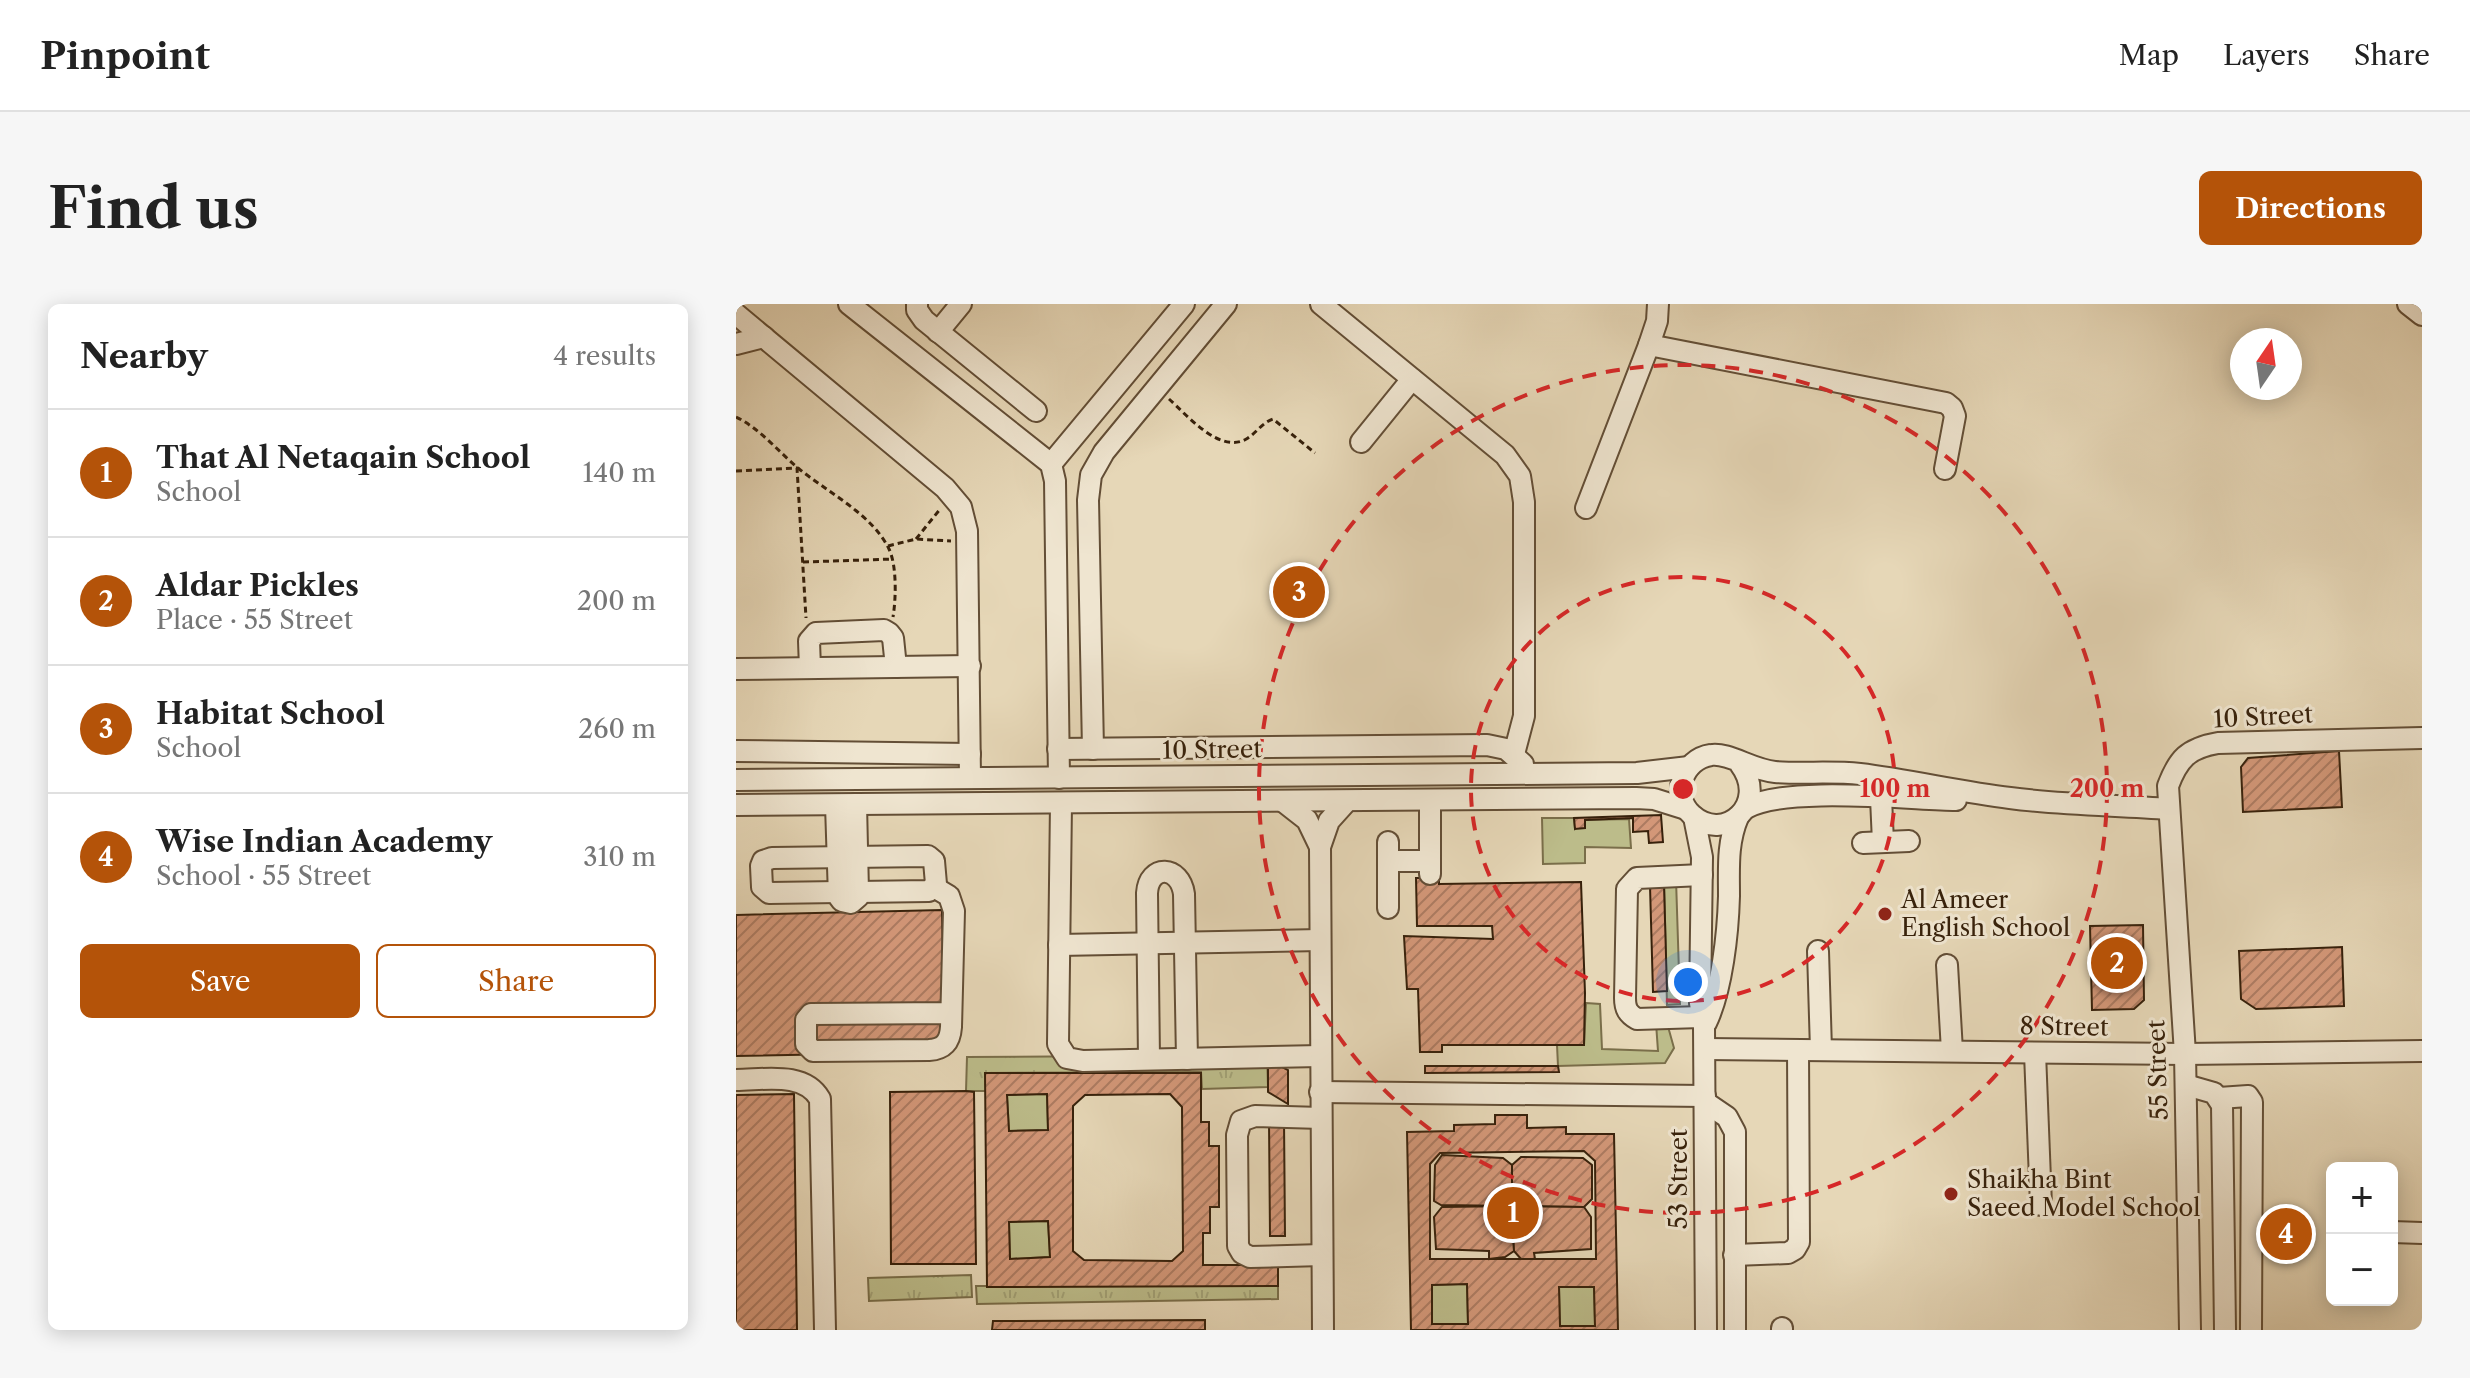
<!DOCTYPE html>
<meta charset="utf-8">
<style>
:root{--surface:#fff;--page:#f6f6f6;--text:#222;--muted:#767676;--line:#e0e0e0;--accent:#b45309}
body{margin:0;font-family:"Libre Caslon Text",serif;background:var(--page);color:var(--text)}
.controls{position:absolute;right:24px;bottom:24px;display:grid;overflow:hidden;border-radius:12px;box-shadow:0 4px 20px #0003}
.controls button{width:72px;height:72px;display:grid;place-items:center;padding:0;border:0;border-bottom:2px solid var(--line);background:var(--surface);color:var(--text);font:40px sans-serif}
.compass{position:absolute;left:1494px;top:24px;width:72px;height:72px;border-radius:50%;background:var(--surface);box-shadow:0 4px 20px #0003;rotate:13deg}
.you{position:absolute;left:952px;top:678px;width:28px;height:28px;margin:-20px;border:6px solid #fff;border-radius:50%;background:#1a73e8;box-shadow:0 0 0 12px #1a73e833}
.badge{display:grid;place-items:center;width:52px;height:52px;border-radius:50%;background:var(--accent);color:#fff;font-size:26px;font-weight:700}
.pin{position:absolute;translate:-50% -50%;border:4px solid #fff;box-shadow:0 2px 8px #0006}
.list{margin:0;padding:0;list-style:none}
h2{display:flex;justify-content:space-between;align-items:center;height:104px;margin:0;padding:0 32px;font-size:34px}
h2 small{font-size:26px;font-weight:400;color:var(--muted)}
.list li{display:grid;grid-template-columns:52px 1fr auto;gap:24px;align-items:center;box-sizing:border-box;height:128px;padding:0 32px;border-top:2px solid var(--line)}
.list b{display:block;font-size:30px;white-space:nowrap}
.list p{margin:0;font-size:26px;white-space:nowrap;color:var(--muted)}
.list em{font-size:26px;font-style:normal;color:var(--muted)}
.actions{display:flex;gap:16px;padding:24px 32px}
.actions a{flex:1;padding:18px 0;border:2px solid var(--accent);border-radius:12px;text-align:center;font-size:28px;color:var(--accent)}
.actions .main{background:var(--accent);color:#fff}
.map{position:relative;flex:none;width:1686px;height:1026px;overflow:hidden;border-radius:12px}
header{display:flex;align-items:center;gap:48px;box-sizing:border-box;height:112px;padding:0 40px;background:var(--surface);border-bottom:2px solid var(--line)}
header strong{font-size:38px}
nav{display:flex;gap:44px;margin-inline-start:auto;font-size:28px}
.intro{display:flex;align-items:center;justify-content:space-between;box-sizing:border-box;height:192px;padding:0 48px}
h1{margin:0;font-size:56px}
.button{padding:20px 36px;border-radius:12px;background:var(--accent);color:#fff;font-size:28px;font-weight:700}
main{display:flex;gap:48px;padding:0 48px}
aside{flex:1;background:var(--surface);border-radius:12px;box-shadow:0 4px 20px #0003}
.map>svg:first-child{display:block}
.green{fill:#bcbc8a;stroke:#7a6e4a;stroke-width:2}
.park{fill:url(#park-tufts);stroke:#7a6e4a;stroke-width:2}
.building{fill:url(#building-hatch);stroke:#37210b;stroke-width:2;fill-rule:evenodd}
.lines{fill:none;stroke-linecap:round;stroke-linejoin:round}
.minor-casing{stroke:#634e36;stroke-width:24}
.path{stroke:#37210b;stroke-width:3;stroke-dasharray:6 4;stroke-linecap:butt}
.minor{stroke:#efe5d0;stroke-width:20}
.ring{fill:none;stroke:#d62828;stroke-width:4;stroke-dasharray:14 10}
.poi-dot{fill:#8f2418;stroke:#efe5d0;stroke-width:3}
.labels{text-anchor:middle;stroke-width:6;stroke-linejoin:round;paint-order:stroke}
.street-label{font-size:24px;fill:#37210b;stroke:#efe5d0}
.poi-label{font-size:24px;fill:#37210b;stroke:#efe5d0;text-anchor:start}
.centre{fill:#d62828;stroke:#efe5d0;stroke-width:4}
.ring-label{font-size:24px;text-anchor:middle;font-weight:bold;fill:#d62828;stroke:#efe5d0;stroke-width:6;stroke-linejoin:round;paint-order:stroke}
</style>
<header>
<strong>Pinpoint</strong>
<nav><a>Map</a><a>Layers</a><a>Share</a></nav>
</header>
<div class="intro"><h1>Find us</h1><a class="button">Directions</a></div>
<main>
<aside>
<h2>Nearby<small>4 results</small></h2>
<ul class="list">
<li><span class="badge">1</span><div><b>That Al Netaqain School</b><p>School</p></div><em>140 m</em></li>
<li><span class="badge">2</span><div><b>Aldar Pickles</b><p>Place · 55 Street</p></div><em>200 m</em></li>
<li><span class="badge">3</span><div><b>Habitat School</b><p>School</p></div><em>260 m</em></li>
<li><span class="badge">4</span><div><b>Wise Indian Academy</b><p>School · 55 Street</p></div><em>310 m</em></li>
</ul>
<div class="actions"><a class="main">Save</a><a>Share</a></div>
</aside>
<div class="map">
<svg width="1686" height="1026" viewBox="0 0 1686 1026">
<defs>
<pattern id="park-tufts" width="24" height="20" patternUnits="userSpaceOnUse" patternTransform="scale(2)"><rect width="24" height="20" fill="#bcbc8a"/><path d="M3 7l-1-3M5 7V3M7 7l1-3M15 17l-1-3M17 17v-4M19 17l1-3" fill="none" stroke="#a2a176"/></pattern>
<pattern id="building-hatch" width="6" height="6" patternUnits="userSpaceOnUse" patternTransform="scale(2)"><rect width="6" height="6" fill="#d39778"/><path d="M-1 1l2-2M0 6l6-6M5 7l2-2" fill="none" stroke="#ac7b61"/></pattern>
</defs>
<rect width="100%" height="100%" fill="#e6d7b7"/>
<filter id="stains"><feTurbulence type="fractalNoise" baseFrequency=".0025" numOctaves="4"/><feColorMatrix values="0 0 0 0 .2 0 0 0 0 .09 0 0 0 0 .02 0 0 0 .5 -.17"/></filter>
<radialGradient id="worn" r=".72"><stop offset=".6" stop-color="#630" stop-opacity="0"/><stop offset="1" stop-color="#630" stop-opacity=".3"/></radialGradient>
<g class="green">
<polygon points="806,514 838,514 839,525 849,516 893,515 895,544 849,543 849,559 807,560"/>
<polygon points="940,575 944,700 931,701 928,576"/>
<polygon points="850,699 864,700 866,745 922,747 920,719 931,719 938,744 929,759 822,762 821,741 848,741"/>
<polygon points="311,790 312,826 273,827 271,791"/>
<polygon points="312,917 314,953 274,955 273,918"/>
<polygon points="731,980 732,1020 696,1020 696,981"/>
<polygon points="823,983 858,983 859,1022 824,1022"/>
</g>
<g class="park">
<polygon points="531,751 532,783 466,785 465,768 250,769 250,787 230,787 231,753"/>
<polygon points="235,971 236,993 133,997 132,974"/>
<polygon points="240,982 542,982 542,995 241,1000"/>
</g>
<g class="building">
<polygon points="1603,447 1606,503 1507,508 1505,463 1512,454"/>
<polygon points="925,511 927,538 913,539 912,527 897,528 897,514 849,516 849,524 839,525 838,514"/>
<polygon points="680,574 703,574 703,580 845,578 849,689 848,741 706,741 706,748 684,748 682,685 671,685 668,632 757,635 756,622 681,622"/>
<polygon points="928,581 931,687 917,688 914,582"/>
<polygon points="206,606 209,748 0,752 0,611"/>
<polygon points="1407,621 1408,696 1398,705 1356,706 1354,622"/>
<polygon points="1606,643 1608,702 1520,705 1505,695 1503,647"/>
<polygon points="532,756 552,766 552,800 532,788"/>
<polygon points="689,762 822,762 823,768 689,769"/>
<path d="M249,769H465V818H473V842H483V903H474V929H467V961H542V982L251,983ZM311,790L312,826L273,827L271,791ZM434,790L446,803L447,947L436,957L348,956L337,947V802L349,791ZM312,917L314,953L274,955L273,918Z"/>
<polygon points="230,787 238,788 240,960 155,960 154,788"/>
<polygon points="58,790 61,1026 0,1026 0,791"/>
<path d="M759,811H791V824L830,823V830H878L882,1026H675L671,828L718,827V821L759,820ZM848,847L859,857L860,955H694V860L704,849ZM731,980L732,1020H696V981ZM823,983H858L859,1022H824Z"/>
<polygon points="533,816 548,816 549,932 534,932"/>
<polygon points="706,851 767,854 776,861 776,902 705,901 698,897 699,861"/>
<polygon points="785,853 847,854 856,861 856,895 848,903 776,902 776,861"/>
<polygon points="776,902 778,947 769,953 753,955 753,947 700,945 698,913 706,903"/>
<polygon points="776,902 848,903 855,913 855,945 798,949 799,955 785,955 778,947"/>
<polygon points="469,1016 469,1026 256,1026 257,1017"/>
</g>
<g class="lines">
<g class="minor-casing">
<g id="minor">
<polyline points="113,0 315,160 319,177 323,474"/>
<polyline points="181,0 181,6 188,16 300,107"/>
<polyline points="585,0 769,151 784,172 788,198 788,412 778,450"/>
<polyline points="1672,0 1686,11"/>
<polyline points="0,10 209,184 225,203 231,227 234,474"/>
<polyline points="202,28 225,0"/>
<polyline points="0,40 28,33"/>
<polyline points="913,41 1210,99 1216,104 1219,112 1209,165"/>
<polyline points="625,138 676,75"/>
<polyline points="315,160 448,0"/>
<polyline points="850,204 913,41 921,17 922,0"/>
<polyline points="74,364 73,337 80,329 148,326 153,329 157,334 160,363"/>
<polyline points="0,365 234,362"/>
<polyline points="322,445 751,441 770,445 787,460"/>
<polyline points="357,445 352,196 355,171 368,148 490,0"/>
<polyline points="0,447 234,450"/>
<path d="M1004,460C1034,500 988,540 956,511C934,491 947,455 975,451C992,448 1016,466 1039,468C1067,470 1096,467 1124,470C1174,476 1224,488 1274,494C1326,501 1380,501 1433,505"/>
<polyline points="0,476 901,469 953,463"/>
<polyline points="1145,494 1147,538"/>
<polyline points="694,496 694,570"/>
<polyline points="548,498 571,516 584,543"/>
<polyline points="325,499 322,740 331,754 347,757 584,752"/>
<polyline points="0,501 900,494 918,495 950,505"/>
<polyline points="100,501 103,593 106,597 115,599 122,593 122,588 120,500"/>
<path d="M1010,504C1049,482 1170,495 1220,496"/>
<polyline points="958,513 966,553 964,699 968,723 970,1026"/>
<polyline points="652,538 652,604"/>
<polyline points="1127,539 1173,537"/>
<polyline points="652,557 694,557"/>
<path d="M198,583L213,592L218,607L215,723C214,738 208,745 193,746L77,747L70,740V716L75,710L215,709"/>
<polyline points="103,588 33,589 26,583 25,562 27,557 36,554 192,552 198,557 200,580 193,587 122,588"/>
<polyline points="323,641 584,636"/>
<polyline points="1082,647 1085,746"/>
<polyline points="1211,661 1216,747"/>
<path d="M965,713L901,715C892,710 889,705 889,694L891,585L901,574L966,571"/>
<path d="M970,719C986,686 992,629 993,592C993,564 991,539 1002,513"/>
<polyline points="969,745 1449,750 1686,747"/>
<polyline points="1299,749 1305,901"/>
<path d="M413,755L411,589C413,560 444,561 448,590L451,755"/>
<path d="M0,776C28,776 68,767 84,795L89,1026"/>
<polyline points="1450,781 1478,789 1486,801 1489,1026"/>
<polyline points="584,788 969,792"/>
<polyline points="1483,794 1512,792 1516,798 1515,1026"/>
<polyline points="969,798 991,813 999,828 999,1026"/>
<polyline points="585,814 519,812 505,817 501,831 502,942 506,949 514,953 586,951"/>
<polyline points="1656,928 1686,929"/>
<polyline points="998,951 1052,949 1059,945 1063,938 1062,746"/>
<polyline points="1046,1024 1046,1026"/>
<polyline points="587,1026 584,543 593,517 611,497"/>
<path d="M1454,1026L1449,750L1432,482C1442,455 1452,444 1482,439L1686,434"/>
</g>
</g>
<g class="path">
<path d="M433,95C451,111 485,152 512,134C521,128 526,119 537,115L579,149"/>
<path d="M0,113C23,124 42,147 62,164C91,188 136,210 153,245C161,262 160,295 157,313"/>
<polyline points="0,167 61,164 70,314"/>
<polyline points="180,235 205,204"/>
<polyline points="152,242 180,235 215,237"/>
<polyline points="67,258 157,255"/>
</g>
<use href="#minor" class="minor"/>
</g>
<g class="ring">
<circle cx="947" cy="485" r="212"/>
<circle cx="947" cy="485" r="424"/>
</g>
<g class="poi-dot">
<circle cx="1149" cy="610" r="8"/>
<circle cx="1215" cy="890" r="8"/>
</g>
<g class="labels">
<g class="street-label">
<text transform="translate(1527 413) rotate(-3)" y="8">10 Street</text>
<text transform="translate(476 446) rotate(-1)" y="8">10 Street</text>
<text transform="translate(1328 723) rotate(1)" y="8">8 Street</text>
<text transform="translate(1422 766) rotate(-92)" y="8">55 Street</text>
<text transform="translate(943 875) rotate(-90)" y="8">53 Street</text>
</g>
<g class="poi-label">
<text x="1165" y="604">Al Ameer<tspan x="1165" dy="28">English School</tspan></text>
<text x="1231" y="884">Shaikha Bint<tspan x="1231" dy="28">Saeed Model School</tspan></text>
</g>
</g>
<circle cx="947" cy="485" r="12" class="centre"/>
<g class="ring-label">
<text x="1159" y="493">100 m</text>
<text x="1371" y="493">200 m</text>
</g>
<rect width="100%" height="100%" filter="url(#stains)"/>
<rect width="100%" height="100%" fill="url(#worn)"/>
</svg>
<div class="controls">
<button>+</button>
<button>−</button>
</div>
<svg class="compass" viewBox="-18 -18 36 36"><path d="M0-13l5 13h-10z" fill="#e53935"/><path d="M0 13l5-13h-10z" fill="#767676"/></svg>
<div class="you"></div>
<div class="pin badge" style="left:777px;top:909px">1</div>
<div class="pin badge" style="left:1381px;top:659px">2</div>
<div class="pin badge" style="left:563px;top:288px">3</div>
<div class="pin badge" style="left:1550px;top:930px">4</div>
</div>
</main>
